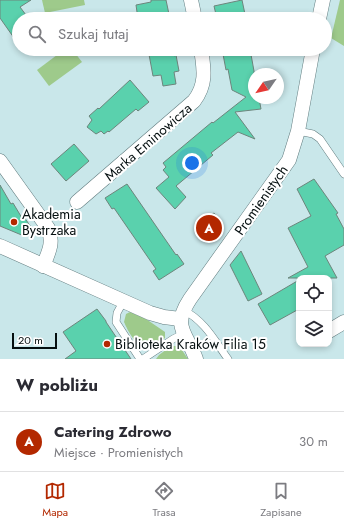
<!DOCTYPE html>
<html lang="pl">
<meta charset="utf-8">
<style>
:root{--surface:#fff;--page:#f7f7f7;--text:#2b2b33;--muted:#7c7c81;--line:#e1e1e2;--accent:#b32800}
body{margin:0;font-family:Jost,sans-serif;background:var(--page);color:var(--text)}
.controls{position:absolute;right:12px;bottom:12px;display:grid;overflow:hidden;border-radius:8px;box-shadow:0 2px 6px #0003}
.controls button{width:36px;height:36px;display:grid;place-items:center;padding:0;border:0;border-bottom:1px solid var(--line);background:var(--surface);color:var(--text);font:20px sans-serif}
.compass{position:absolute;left:248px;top:68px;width:36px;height:36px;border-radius:50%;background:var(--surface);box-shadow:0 2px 6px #0003;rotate:236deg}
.scale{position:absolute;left:12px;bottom:10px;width:45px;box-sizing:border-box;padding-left:4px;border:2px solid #050f10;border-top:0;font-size:11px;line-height:14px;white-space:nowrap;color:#050f10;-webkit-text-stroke:3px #fff;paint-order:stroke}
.you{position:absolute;left:192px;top:163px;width:14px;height:14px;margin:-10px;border:3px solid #fff;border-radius:50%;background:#1a73e8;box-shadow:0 0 0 6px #1a73e833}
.badge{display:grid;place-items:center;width:26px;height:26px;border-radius:50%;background:var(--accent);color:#fff;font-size:13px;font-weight:700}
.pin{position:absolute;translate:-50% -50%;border:2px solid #fff;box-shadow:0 1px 4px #0006}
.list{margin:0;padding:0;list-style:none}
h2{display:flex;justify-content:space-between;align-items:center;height:52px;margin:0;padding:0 16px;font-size:17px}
h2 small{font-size:13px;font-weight:400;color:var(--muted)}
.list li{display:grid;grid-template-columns:26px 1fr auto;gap:12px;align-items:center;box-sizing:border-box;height:60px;padding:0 16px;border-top:1px solid var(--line)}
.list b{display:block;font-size:15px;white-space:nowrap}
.list p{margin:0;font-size:13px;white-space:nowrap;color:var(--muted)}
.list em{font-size:13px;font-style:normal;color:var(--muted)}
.icon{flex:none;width:22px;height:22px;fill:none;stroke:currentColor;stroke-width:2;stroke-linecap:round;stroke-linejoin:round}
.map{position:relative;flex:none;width:344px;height:359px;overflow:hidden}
.search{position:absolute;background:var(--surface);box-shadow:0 2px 6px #0003;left:12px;right:12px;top:12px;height:44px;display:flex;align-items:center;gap:10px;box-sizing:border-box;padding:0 14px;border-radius:22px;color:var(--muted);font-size:15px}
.sheet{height:112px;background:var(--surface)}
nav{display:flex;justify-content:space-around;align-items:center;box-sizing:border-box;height:56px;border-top:1px solid var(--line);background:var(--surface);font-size:11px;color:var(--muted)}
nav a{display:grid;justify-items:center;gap:2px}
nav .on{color:var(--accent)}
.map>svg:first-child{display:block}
.green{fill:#9eca8b}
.building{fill:#5ad1ad;stroke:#6d857c}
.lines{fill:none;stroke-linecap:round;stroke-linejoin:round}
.service-casing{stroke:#617c7f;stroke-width:8}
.minor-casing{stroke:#617c7f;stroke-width:15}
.service{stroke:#fff;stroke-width:7}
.minor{stroke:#fff;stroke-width:14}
.poi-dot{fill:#b32800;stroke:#fff;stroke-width:1.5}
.labels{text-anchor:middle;stroke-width:4;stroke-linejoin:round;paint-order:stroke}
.street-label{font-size:14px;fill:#050f10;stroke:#fff}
.poi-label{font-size:14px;fill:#050f10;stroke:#fff;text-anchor:start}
</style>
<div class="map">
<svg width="344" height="359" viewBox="0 0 344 359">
<rect width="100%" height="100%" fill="#c9e7ea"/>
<g class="green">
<polygon points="42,0 84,0 85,5 45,13"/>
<polygon points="340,0 344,0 344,46 331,38"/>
<polygon points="65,49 72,49 82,62 49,86 37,70"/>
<path d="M130,312L146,319L165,332V338C161,341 156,345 152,347C138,352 128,331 124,322L126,314Z"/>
<polygon points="171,346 178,346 180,347 188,359 156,359 159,355"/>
</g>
<g class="building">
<polygon points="0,0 31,0 20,7 29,19 19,19 19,45 0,18"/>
<polygon points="151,0 166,0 170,19 138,19 136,5 151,2"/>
<polygon points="242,0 246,19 217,19 214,6"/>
<polygon points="148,49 172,49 174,56 176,55 179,71 174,72 176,84 163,86 161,75 153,76"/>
<polygon points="222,49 250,49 254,71 254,98 259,98 261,109 235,112 255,139 238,132 211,153 213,155 176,186 186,197 175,209 156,188 169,177 163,170 166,167 163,163 212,122 213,123 246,97 232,90 228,69 226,70"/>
<polygon points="130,80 149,102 138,111 136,109 109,132 108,131 104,134 101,131 96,134 87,127 92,120 89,116 98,108 99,109"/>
<polygon points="74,144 89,161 66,181 51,164"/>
<polygon points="314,179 338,213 336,214 344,229 344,245 325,256 337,278 288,278 308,267 288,228 311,216 297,189"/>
<polygon points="127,184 176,255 177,254 184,264 159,280 153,271 156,269 114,208 112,209 105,198"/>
<polygon points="0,185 11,204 13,203 22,218 24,217 33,230 24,236 0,226"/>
<polygon points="214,213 222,225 206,236 198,224"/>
<polygon points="241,251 262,294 248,301 230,265"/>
<polygon points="299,280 299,309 270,325 258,304"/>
<polygon points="97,309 106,321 106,322 131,359 65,359 76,351 63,332"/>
</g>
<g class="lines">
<g class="service-casing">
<g id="service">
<polyline points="298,131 313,134 320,139 344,174"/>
<polyline points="123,302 117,313 116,322 140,359"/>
<path d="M183,310C204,320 215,341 228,359"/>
<polyline points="143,359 173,339 183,334"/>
</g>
</g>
<g class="minor-casing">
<g id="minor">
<polyline points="191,0 195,19"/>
<polyline points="319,19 323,0"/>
<path d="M0,161L48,228C54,242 49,252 43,266"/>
<path d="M77,202L194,101C207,84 204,69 201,49"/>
<polyline points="0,246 150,313 164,317 180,319"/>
<polyline points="329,331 344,322"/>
<path d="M196,359C187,333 171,328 190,299L289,160L298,131L313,49"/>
</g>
</g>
<use href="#service" class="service"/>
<use href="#minor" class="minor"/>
</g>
<g class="poi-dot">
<circle cx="14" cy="222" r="4"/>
<circle cx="107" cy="344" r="4"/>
</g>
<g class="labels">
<g class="street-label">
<text transform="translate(148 142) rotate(-41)" y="5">Marka Eminowicza</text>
<text transform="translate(261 200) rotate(-55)" y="5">Promienistych</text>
</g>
<g class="poi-label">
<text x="22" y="219">Akademia<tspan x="22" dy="16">Bystrzaka</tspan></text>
<text x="115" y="349">Biblioteka Kraków Filia 15</text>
</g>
</g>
</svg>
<div class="controls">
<button><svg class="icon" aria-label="locate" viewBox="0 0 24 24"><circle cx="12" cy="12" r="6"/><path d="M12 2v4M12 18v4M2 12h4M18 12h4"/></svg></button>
<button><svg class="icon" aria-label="layers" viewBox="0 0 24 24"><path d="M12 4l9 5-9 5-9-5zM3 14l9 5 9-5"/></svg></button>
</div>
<svg class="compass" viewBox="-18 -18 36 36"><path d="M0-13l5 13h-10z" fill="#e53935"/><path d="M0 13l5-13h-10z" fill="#7c7c81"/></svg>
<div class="scale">20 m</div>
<div class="you"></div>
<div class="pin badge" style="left:209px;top:228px">A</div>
<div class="search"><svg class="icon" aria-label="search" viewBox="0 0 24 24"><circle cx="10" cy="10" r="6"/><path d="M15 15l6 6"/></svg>Szukaj tutaj</div>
</div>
<section class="sheet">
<h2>W pobliżu<small></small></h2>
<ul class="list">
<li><span class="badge">A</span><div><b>Catering Zdrowo</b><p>Miejsce · Promienistych</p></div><em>30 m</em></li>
</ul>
</section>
<nav>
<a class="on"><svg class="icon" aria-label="map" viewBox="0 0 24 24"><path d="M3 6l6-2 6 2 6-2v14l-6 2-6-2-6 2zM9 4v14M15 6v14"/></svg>Mapa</a>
<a><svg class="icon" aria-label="directions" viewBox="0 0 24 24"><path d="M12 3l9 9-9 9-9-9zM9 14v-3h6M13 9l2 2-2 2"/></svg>Trasa</a>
<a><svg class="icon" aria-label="saved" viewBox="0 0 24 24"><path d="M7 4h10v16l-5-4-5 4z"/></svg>Zapisane</a>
</nav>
